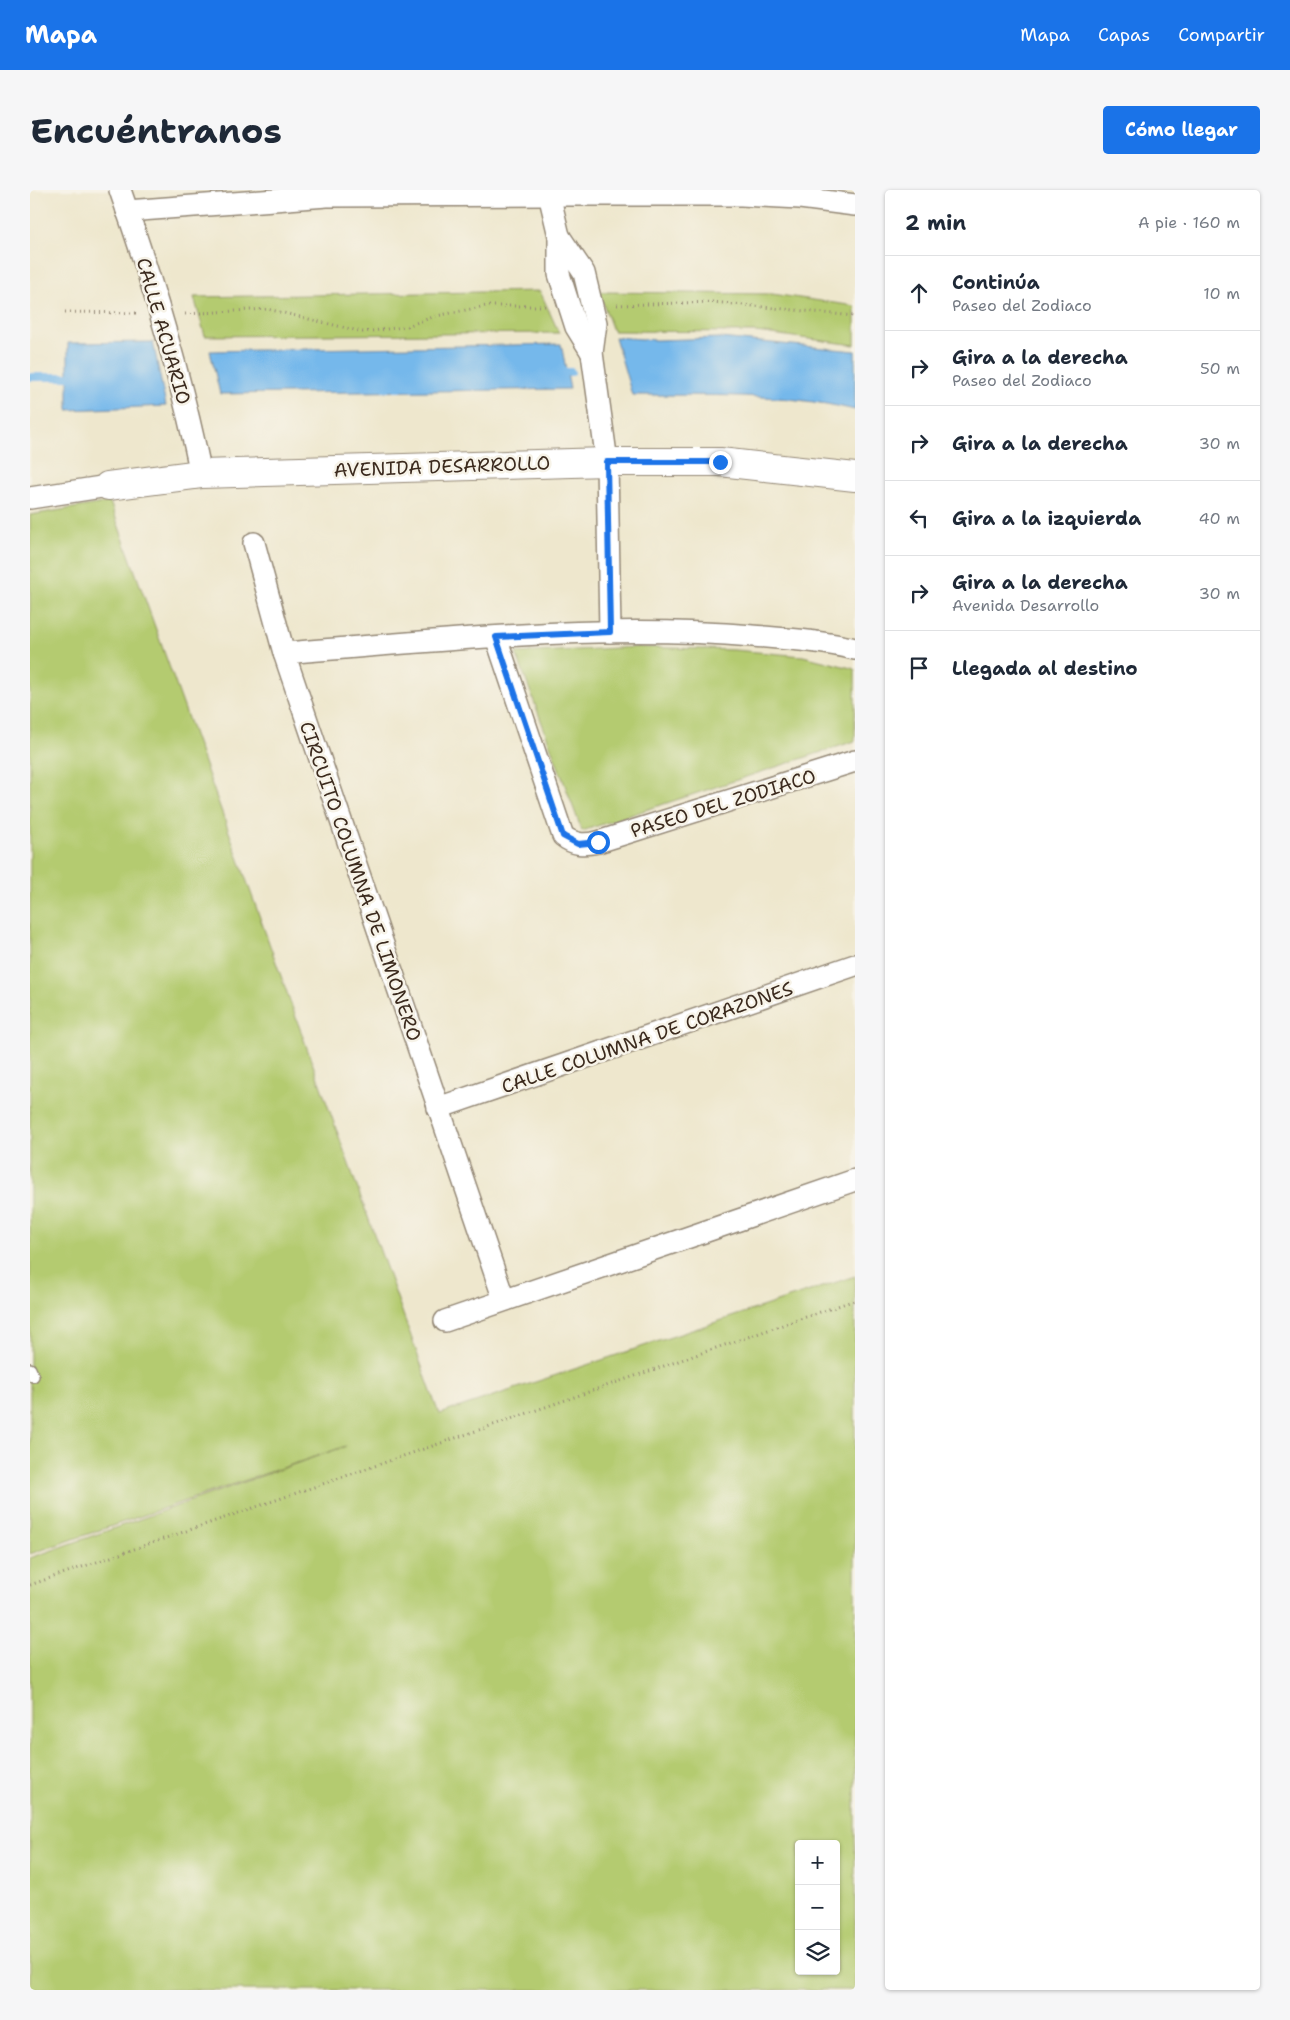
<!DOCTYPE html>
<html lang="es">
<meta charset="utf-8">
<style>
:root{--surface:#fff;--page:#f6f6f7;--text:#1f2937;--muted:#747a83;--line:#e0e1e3;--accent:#1a73e8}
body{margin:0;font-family:"Shantell Sans",sans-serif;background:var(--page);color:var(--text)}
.controls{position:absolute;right:15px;bottom:15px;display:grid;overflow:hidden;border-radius:5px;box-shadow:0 1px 4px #0004}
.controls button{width:45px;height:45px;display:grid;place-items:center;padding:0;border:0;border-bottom:1px solid var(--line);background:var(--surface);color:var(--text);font:25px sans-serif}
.stop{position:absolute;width:15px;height:15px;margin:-11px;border:4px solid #1a73e8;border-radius:50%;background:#fff}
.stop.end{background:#1a73e8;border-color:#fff;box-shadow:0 1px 5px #0008}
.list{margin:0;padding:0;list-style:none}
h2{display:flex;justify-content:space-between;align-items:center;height:65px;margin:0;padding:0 20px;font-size:21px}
h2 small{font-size:16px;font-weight:400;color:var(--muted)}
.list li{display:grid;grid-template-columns:32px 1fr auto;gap:15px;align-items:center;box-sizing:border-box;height:75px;padding:0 20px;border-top:1px solid var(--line)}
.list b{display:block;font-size:19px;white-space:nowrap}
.list p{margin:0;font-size:16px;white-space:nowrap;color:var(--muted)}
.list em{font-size:16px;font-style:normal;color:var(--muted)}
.icon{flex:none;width:28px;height:28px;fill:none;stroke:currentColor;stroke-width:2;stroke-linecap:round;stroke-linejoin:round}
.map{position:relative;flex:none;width:825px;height:1800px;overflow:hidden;border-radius:5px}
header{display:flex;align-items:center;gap:30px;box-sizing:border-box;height:70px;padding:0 25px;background:var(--accent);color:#fff}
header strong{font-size:24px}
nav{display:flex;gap:28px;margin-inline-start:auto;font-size:18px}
.intro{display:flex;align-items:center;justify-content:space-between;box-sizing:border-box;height:120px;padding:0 30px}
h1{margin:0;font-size:35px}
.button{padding:12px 22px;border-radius:5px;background:var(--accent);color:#fff;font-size:18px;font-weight:700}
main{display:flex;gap:30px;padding:0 30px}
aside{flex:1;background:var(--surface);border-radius:5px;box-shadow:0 1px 4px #0004}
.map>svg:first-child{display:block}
.green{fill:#b4cb70;stroke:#787a47;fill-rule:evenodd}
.water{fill:#75b8eb;stroke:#587184}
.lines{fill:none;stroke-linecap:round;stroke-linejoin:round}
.stream{stroke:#75b8eb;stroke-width:8}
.service-casing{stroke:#948876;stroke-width:14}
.minor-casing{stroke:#948876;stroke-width:24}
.tertiary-casing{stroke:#948876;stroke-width:30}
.path{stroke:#948876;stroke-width:3;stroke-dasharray:1 4;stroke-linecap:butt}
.service{stroke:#fff;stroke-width:11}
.minor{stroke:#fff;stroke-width:21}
.tertiary{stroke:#fff;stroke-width:28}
.route{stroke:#1a73e8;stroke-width:6}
.labels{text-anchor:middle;stroke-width:5;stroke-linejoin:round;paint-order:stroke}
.street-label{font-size:19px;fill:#3b2a1e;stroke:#f7f3e8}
</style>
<header>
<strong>Mapa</strong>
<nav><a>Mapa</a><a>Capas</a><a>Compartir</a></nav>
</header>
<div class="intro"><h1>Encuéntranos</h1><a class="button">Cómo llegar</a></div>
<main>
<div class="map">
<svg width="825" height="1800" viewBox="0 0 825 1800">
<rect width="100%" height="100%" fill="#f7f3e8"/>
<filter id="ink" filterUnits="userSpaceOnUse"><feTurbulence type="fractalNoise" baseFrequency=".02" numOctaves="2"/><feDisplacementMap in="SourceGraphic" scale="10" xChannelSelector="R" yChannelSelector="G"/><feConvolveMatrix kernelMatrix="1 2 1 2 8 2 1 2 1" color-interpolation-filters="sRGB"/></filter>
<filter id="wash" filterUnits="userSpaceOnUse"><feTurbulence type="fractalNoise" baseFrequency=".0096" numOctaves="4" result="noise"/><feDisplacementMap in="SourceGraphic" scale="20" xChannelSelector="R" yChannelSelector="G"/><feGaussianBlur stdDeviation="1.12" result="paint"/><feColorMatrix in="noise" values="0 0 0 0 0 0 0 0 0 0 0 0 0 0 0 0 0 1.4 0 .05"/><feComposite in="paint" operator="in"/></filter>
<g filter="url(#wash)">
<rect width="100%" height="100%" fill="#eee7cd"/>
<g class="green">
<polygon points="510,101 529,143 175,146 164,107"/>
<polygon points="569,102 742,104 825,116 825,155 726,142 583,141"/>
<path d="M80,312L409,1224L825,1086V1800H0V1368L316,1256L0,1364V325ZM769,1654H806V1781H769Z"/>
<polygon points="608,457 704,460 773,466 825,479 825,551 552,641 486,463"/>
</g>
<g class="water">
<path d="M585,147L626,150L690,148L825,161V220C752,202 677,206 602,205Z"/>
<polygon points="123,152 136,216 38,220 38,153"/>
<polygon points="531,154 540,199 190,204 180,161"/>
</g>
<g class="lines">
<g class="stream">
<polyline points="527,182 541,182"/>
<polyline points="0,187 48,187"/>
</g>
</g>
</g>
<g filter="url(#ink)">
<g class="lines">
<g class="service-casing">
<polyline id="service" points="0,1179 3,1186"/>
</g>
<g class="minor-casing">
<g id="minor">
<path d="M90,0C123,93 151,187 171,284"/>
<polyline points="518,0 529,46 529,84 546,137 562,163"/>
<polyline points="97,21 297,6 519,5 711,5 770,8 825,15"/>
<polyline points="529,46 554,83 566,133 562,163 577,272 580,442"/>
<polyline points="0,308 78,296"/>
<polyline points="224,353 254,463 474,1110"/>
<path d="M466,447L533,646C544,655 554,655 568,652L825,571"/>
<path d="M254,463C410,451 567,433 723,446C758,449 792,451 825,459"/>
<polyline points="408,918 825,775"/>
<polyline points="415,1131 825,990"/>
</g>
</g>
<g class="tertiary-casing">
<polyline id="tertiary" points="78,296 171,284 577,272 690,272 825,287"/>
</g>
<g class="path">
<polyline points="587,115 683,112 825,126"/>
<polyline points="35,122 106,123"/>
<polyline points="155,124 237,119 333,142 374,137 406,126 456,116 516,116"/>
<polyline points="0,1395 825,1110"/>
</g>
<use href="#service" class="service"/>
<use href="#minor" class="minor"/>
<use href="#tertiary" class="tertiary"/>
</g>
</g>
<g class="lines" filter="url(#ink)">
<polyline class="route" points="568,652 548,654 533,646 466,447 580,442 577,272 690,272"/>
</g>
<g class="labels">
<g class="street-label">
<text transform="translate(134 141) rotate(74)" y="7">CALLE ACUARIO</text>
<text transform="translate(412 276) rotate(-2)" y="7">AVENIDA DESARROLLO</text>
<text transform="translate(693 613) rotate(-17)" y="7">PASEO DEL ZODIACO</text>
<text transform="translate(331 691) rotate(71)" y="7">CIRCUITO COLUMNA DE LIMONERO</text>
<text transform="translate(617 847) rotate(-19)" y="7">CALLE COLUMNA DE CORAZONES</text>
</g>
</g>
</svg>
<div class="controls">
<button>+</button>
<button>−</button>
<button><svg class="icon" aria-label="layers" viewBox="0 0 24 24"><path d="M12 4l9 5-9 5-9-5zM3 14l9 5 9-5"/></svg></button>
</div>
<div class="stop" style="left:568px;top:652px"></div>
<div class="stop end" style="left:690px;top:272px"></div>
</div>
<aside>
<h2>2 min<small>A pie · 160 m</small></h2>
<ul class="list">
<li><svg class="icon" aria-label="ahead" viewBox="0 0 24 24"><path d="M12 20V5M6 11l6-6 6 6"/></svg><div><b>Continúa</b><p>Paseo del Zodiaco</p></div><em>10 m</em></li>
<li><svg class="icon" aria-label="right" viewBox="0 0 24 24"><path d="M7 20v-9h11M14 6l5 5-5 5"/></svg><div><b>Gira a la derecha</b><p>Paseo del Zodiaco</p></div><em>50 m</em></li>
<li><svg class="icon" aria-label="right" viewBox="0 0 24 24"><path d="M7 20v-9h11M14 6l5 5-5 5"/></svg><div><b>Gira a la derecha</b></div><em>30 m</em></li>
<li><svg class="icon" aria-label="left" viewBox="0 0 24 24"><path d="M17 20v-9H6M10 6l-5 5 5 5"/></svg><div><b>Gira a la izquierda</b></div><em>40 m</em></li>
<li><svg class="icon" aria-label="right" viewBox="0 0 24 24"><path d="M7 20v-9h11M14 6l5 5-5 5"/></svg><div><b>Gira a la derecha</b><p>Avenida Desarrollo</p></div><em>30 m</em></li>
<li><svg class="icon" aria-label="arrive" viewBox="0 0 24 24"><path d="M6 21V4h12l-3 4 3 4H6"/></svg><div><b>Llegada al destino</b></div></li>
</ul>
</aside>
</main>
